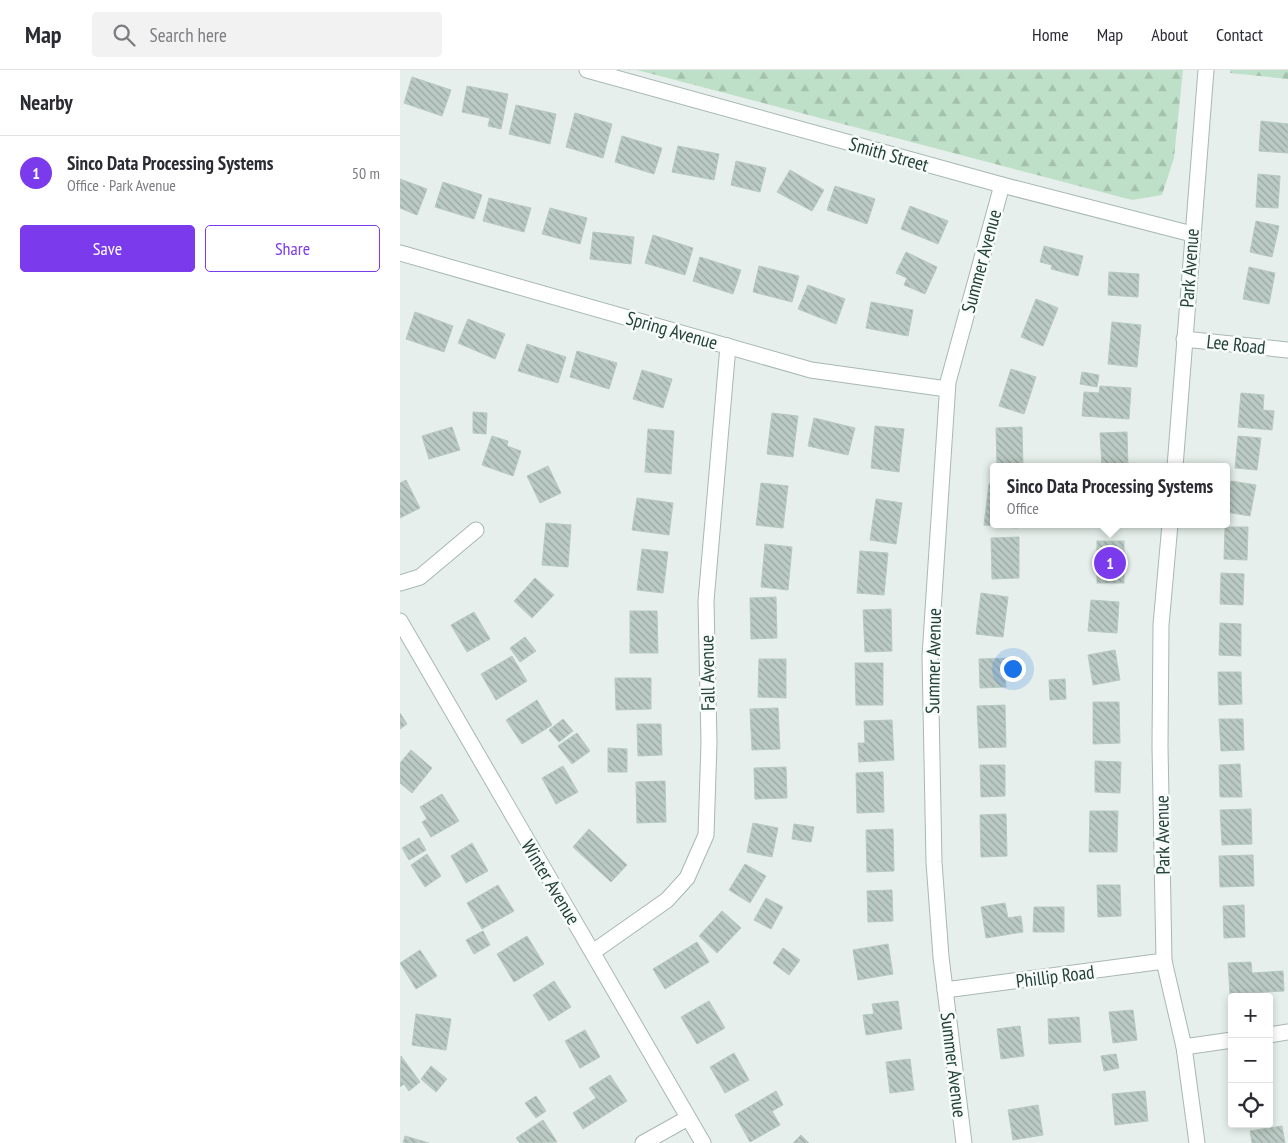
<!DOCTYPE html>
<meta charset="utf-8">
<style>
:root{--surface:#fff;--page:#f2f2f3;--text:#2b2b33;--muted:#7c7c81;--line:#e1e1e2;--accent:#7c3aed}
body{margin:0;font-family:"PT Sans Narrow",sans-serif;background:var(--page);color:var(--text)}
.controls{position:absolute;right:15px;bottom:15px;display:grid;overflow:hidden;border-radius:5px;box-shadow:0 2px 8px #0003}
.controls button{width:45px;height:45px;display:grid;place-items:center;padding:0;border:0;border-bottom:1px solid var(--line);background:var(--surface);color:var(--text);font:25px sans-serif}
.you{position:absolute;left:612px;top:598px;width:18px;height:18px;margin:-12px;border:4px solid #fff;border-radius:50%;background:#1a73e8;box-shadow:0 0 0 8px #1a73e833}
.badge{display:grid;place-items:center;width:32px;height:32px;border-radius:50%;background:var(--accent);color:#fff;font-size:16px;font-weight:700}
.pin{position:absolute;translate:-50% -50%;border:2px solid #fff;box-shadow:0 1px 5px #0006}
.popup{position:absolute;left:590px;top:393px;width:240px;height:65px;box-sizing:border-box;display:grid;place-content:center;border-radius:5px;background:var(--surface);filter:drop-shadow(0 1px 4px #0005);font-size:16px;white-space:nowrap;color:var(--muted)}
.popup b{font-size:19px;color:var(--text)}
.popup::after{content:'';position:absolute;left:50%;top:100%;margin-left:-10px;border:10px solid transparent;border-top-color:var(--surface)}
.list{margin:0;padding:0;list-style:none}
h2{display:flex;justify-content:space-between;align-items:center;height:65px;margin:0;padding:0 20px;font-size:21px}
h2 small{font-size:16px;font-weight:400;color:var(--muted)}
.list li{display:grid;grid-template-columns:32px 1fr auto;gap:15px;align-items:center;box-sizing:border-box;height:75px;padding:0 20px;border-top:1px solid var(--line)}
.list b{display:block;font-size:19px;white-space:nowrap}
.list p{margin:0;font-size:16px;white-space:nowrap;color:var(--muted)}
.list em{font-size:16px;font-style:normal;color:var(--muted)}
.actions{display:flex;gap:10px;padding:15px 20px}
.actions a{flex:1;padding:11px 0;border:1px solid var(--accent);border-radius:5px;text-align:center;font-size:18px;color:var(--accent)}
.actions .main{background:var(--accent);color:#fff}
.icon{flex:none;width:28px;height:28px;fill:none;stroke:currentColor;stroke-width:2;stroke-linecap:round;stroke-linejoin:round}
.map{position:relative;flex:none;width:888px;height:1073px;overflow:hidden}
header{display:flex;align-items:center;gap:30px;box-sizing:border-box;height:70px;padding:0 25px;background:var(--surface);border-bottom:1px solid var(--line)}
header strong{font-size:24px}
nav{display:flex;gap:28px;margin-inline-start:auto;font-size:18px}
.search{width:350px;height:45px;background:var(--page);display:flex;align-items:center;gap:12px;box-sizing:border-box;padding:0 18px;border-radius:5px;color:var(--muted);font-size:19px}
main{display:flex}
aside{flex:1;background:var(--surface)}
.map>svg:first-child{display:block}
.forest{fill:url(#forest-firs)}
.building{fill:url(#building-back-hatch);stroke:#b8c9c2}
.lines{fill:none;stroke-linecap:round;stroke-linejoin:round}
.minor-casing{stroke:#a8b8b2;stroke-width:17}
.minor{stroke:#fff;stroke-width:15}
.labels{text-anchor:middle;stroke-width:5;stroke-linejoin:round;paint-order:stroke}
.street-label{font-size:19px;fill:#24423a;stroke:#f7fbf9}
</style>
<header>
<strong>Map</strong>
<div class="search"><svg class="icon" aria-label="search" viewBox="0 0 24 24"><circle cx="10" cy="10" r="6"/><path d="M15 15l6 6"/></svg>Search here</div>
<nav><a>Home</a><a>Map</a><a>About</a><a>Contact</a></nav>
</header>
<main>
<aside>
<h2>Nearby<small></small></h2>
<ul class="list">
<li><span class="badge">1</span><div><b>Sinco Data Processing Systems</b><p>Office · Park Avenue</p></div><em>50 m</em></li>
</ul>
<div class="actions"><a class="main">Save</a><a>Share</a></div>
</aside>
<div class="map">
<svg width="888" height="1073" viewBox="0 0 888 1073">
<defs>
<pattern id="forest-firs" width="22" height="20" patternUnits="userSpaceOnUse" patternTransform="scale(1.25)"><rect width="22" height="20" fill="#bfe0c8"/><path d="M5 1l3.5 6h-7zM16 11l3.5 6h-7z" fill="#a4c1ad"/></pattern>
<pattern id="building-back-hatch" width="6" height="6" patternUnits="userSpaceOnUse" patternTransform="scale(1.25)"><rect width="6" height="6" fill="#bbcac4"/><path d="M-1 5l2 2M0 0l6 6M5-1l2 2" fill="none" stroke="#98a6a0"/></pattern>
</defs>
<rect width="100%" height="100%" fill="#e6efeb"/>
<g class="forest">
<polygon points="237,0 783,0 774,88 762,125 732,130"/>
<polygon points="830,0 888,0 888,9 830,3"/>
</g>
<g class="building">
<polygon points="12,7 51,20 42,46 4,33"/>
<polygon points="67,16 108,24 101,59 88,56 90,48 62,42"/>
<polygon points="116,35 156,44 150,74 109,64"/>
<polygon points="175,43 212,54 203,88 166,77"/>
<polygon points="861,51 888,54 888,83 859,81"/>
<polygon points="222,66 262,78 254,104 215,92"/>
<polygon points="278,76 319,84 314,110 272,102"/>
<polygon points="336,91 366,98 360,122 331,115"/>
<polygon points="390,100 424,120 412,141 377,122"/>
<polygon points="858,104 880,106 878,138 856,137"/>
<polygon points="0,109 27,119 17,145 0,138"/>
<polygon points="43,112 82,125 74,149 35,137"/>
<polygon points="435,116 475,129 467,154 427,140"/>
<polygon points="89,128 131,138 124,162 83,151"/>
<polygon points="510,136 548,151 538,174 501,159"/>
<polygon points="150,138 187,148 180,174 142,164"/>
<polygon points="856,151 879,156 872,187 850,182"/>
<polygon points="193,162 234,167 231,194 190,189"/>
<polygon points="253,165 293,178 285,205 245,193"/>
<polygon points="644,176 683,186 678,206 651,199 652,195 640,192"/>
<polygon points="506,182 537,197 525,224 504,215 507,208 496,203"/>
<polygon points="300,187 341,200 333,224 293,211"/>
<polygon points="359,196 399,206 392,232 353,222"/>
<polygon points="849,197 875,203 869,234 843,229"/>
<polygon points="709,202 739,204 738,227 708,225"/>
<polygon points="408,215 445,229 436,254 398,239"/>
<polygon points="636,229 658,238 643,276 621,267"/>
<polygon points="471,232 513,240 508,266 466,258"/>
<polygon points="15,242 53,256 44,282 6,269"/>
<polygon points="68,249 105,264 95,289 58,273"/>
<polygon points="712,252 741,255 737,297 708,294"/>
<polygon points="127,274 166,287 158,313 118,301"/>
<polygon points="177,281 217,293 209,319 170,307"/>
<polygon points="611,299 636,307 624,344 599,336"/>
<polygon points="242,300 272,309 263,338 233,329"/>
<polygon points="682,302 699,305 697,317 680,314"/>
<polygon points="700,316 731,318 729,349 682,346 684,322 699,323"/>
<polygon points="841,323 864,325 863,340 874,341 872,360 838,357"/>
<polygon points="73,342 87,343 86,364 73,363"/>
<polygon points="372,343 398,346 393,387 367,384"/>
<polygon points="414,348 455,358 448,385 408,376"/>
<polygon points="475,356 504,359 499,402 471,398"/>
<polygon points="52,357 60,380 29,389 22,366"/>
<polygon points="622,357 623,397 597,397 596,358"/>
<polygon points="248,359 274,361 271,404 245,402"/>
<polygon points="727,362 728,397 702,397 700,363"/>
<polygon points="92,366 108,371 107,376 121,381 113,406 82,395"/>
<polygon points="838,366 861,368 857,400 835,398"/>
<polygon points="148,396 161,423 140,433 127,406"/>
<polygon points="6,410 20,438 0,448 0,413"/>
<polygon points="831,411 856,415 850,446 826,442"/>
<polygon points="361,413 388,416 383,458 356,455"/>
<polygon points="589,414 594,414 594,454 617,454 617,458 584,455"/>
<polygon points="237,428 273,433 269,465 232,460"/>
<polygon points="476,429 502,433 496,474 470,470"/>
<polygon points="146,453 171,455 168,497 142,495"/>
<polygon points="825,457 848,457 847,490 824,489"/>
<polygon points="619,467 619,508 592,509 591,468"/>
<rect x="697" y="471" width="27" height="42"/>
<polygon points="365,474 392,477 388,520 361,517"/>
<polygon points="242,479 268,482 263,523 237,520"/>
<polygon points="460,481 488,483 484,525 457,523"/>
<polygon points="821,503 844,504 843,535 820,534"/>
<polygon points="135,508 154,525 132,548 114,531"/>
<polygon points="581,523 608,527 603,567 576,564"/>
<polygon points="376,527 377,568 351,569 350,528"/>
<polygon points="691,530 719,532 717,563 688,561"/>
<polygon points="491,539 492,581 465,582 463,540"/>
<polygon points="230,541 257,541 258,583 230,583"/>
<polygon points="74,542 90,569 67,582 51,555"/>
<polygon points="820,553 841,554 841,586 819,585"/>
<polygon points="125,567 136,581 120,592 110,578"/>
<polygon points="715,580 720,610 693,615 688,585"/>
<polygon points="112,586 127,611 96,630 81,604"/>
<polygon points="613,588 614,608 605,609 606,617 580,618 579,589"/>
<polygon points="359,589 386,589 386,628 358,627"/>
<polygon points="455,593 483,593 483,635 456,635"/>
<polygon points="818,602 841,602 842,634 819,635"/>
<polygon points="215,608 251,608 251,639 216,640"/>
<polygon points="665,609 666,629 650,630 649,610"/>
<polygon points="137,630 152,655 122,674 106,650"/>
<polygon points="693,632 719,632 720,673 693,674"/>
<polygon points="605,635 606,677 579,678 577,636"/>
<polygon points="378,638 380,679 352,680 350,639"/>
<polygon points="0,643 7,654 0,659"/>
<polygon points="163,649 173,661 159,672 149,660"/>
<polygon points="819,649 843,649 844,680 821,681"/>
<polygon points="492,650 494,690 459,692 458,673 465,673 464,651"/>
<polygon points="237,654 261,654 262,685 238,686"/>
<polygon points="177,663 190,681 172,694 158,676"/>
<polygon points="208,678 227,679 227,702 208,702"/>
<polygon points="11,680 32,698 12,723 0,713 0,693"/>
<polygon points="695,691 721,692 720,723 695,722"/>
<polygon points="840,694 842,727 820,727 819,695"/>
<polygon points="580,695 605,695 605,726 581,727"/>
<polygon points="163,696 178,722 156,734 142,708"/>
<polygon points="386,697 387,728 355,729 354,698"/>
<polygon points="483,702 484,742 457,743 456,703"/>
<polygon points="265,711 266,752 237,753 236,712"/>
<polygon points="42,724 59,751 31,767 22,752 27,749 20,737"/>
<polygon points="851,739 852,774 822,775 820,740"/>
<polygon points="690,741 718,741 717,782 689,782"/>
<polygon points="606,744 607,786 581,787 580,745"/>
<polygon points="353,753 378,758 372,787 347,782"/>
<polygon points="394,754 414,757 411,772 392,769"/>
<polygon points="189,759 227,795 211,812 173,777"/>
<polygon points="493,759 494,801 467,802 466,760"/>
<polygon points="19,768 26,780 9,790 2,778"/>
<polygon points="72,773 88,801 66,813 51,786"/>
<polygon points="27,784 41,806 25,817 11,795"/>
<polygon points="853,785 854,816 820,817 819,786"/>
<polygon points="345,794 366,806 350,833 329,820"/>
<polygon points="98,815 114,841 82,859 67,833"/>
<polygon points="697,815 720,815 721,846 698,847"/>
<polygon points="492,820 493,851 468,852 467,821"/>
<polygon points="366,828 383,837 371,859 354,850"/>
<polygon points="605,833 608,848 621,846 623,862 586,868 581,837"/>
<polygon points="844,835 845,867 824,868 823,836"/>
<polygon points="634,837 664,837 664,862 633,862"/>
<polygon points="322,841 341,858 317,883 299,866"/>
<polygon points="83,861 90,875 74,884 66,870"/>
<polygon points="127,866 144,894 114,912 97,884"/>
<polygon points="297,872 309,892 265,919 253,899"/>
<polygon points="488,874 493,904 458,910 453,880"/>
<polygon points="383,878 400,890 389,905 373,893"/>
<polygon points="20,880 37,906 16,919 0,893"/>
<polygon points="851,892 852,903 883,901 884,921 830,924 828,893"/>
<polygon points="154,911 171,937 149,951 133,925"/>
<polygon points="309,931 325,958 297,974 281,947"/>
<polygon points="498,931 502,959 466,965 463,945 474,944 472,934"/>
<polygon points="733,940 737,970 713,973 709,942"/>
<polygon points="16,944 51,949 46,980 12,975"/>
<polygon points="679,947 681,972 649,974 648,949"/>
<polygon points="620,956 624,986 601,989 597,959"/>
<polygon points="185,960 200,987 180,998 165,971"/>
<polygon points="334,983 349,1010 325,1023 310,997"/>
<polygon points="716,984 719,998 704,1001 701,986"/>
<polygon points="1,986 20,1012 9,1021 4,1014 0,1017"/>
<polygon points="510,989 514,1020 490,1023 486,992"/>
<polygon points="31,996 47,1009 36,1022 21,1009"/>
<polygon points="210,1005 227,1031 183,1059 173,1043 196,1028 189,1018"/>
<polygon points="376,1021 383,1035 372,1041 380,1055 350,1072 335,1045"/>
<polygon points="745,1021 748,1051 715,1055 712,1024"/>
<polygon points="136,1026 146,1041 136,1048 125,1033"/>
<polygon points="638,1035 643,1065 613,1070 608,1040"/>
<polygon points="143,1050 157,1072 120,1073 116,1068"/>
<polygon points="882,1056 885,1073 852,1073 850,1061"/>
<polygon points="401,1065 409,1073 393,1073"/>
<polygon points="5,1066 29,1073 3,1073"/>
</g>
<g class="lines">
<g class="minor-casing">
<g id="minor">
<polyline points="187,0 602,115 792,164"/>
<polyline points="0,183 411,300 547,319"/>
<polyline points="784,269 888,280"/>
<polyline points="775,397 806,0"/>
<polyline points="770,454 761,555 760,676 764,891 784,977 797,1073"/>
<polyline points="0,513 20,507 76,460"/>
<polyline points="0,551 303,1073"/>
<polyline points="193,882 267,830 287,808 306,765 309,673 306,531 328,276"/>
<polyline points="545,920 764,891"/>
<polyline points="869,965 888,962"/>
<polyline points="784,977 832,970"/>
<polyline points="243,1073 288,1048"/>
<polyline points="564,1073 541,887 534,792 530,586 548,312 602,115"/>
</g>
</g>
<use href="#minor" class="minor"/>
</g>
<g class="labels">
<g class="street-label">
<text transform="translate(489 84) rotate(16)" y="7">Smith Street</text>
<text transform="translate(581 191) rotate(-75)" y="7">Summer Avenue</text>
<text transform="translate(789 198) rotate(-86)" y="7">Park Avenue</text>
<text transform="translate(272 260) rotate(16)" y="7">Spring Avenue</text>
<text transform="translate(836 274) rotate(6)" y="7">Lee Road</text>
<text transform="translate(533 591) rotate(-89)" y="7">Summer Avenue</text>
<text transform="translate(307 603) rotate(-91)" y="7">Fall Avenue</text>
<text transform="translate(762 765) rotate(-91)" y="7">Park Avenue</text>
<text transform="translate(151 812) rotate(59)" y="7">Winter Avenue</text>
<text transform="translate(655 906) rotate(-7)" y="7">Phillip Road</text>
<text transform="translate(554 995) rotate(83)" y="7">Summer Avenue</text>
</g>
</g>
</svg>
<div class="controls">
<button>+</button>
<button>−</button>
<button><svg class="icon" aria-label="locate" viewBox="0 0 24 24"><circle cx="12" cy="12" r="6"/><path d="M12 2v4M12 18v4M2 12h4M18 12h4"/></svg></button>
</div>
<div class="you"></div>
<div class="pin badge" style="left:710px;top:493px">1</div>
<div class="popup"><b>Sinco Data Processing Systems</b>Office</div>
</div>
</main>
